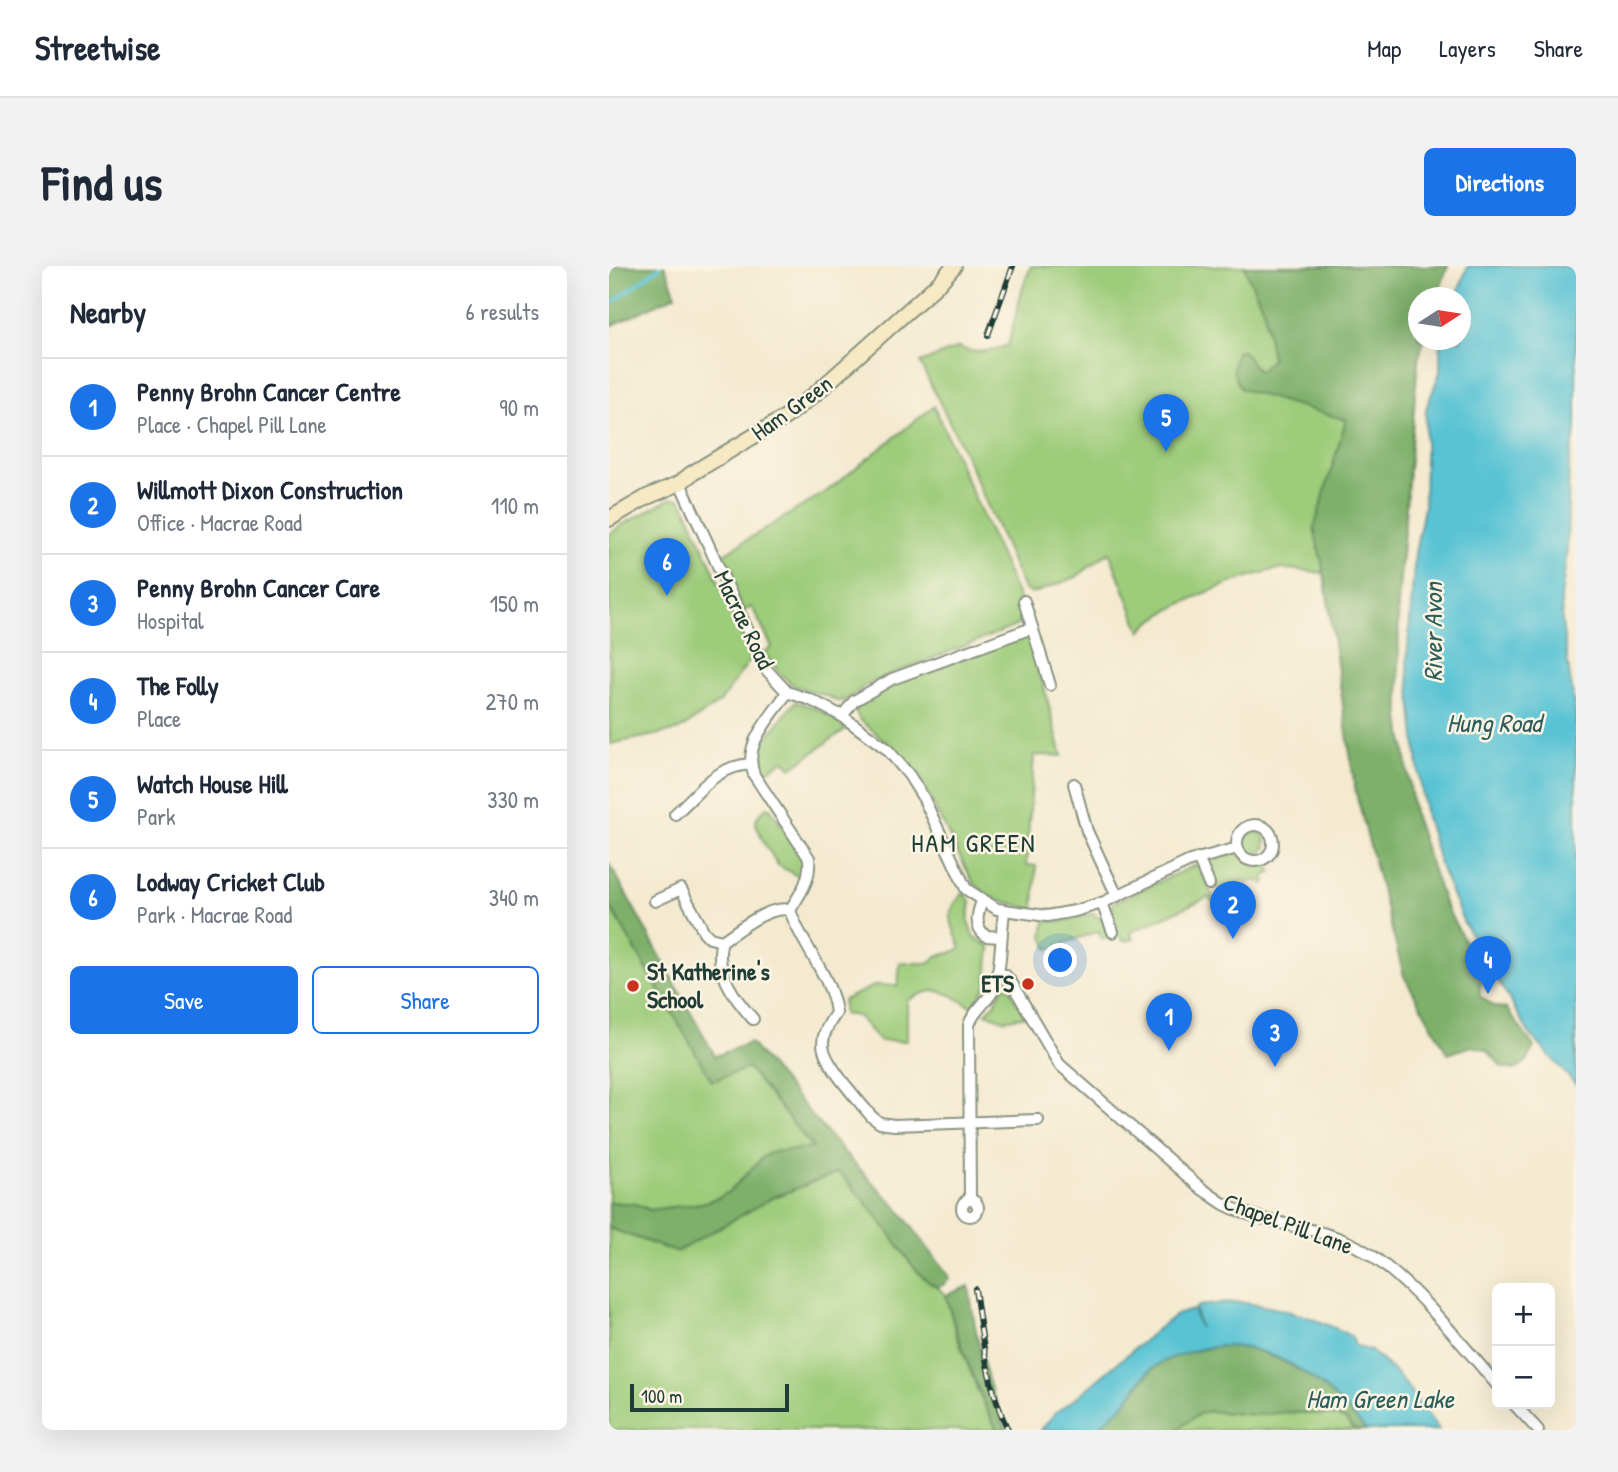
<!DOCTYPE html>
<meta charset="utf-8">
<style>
:root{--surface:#fff;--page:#f2f2f3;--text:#1f2937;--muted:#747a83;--line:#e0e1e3;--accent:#1a73e8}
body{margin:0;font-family:"Patrick Hand",sans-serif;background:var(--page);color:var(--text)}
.controls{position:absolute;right:21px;bottom:21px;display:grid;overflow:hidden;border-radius:10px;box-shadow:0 7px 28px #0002}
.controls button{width:63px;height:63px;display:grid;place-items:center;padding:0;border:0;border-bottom:2px solid var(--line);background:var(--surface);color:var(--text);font:35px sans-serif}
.compass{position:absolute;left:799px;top:21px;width:63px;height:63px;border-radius:50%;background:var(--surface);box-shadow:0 7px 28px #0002;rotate:78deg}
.scale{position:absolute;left:21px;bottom:18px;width:159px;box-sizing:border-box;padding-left:7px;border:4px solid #1f3d34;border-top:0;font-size:19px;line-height:24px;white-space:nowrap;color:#1f3d34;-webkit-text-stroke:5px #fcf5e5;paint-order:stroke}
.you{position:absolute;left:452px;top:695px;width:24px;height:24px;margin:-18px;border:5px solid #fff;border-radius:50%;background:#1a73e8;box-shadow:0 0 0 10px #1a73e833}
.badge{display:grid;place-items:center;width:46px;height:46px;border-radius:50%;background:var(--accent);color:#fff;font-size:23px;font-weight:700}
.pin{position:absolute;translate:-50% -58px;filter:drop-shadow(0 2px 4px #0008)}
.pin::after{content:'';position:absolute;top:37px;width:24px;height:21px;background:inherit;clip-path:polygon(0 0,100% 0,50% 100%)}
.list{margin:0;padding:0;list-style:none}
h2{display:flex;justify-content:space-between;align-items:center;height:91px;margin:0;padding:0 28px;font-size:30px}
h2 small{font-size:23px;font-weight:400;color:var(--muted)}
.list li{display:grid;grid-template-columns:46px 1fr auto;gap:21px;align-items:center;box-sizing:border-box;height:98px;padding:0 28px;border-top:2px solid var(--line)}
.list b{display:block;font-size:26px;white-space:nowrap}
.list p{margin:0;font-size:23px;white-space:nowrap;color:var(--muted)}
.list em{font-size:23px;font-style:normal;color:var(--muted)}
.actions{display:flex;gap:14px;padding:21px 28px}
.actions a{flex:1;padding:16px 0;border:2px solid var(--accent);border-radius:10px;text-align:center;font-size:24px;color:var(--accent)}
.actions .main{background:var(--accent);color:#fff}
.map{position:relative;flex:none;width:967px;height:1164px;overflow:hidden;border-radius:10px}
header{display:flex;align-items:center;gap:42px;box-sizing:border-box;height:98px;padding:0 35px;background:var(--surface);border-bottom:2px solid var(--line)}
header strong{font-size:33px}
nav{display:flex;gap:38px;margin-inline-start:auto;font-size:24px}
.intro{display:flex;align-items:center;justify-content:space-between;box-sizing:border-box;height:168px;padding:0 42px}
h1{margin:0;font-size:49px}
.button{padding:18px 32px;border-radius:10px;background:var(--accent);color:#fff;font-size:24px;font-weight:700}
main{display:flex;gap:42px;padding:0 42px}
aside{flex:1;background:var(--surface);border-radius:10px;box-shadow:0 7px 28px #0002}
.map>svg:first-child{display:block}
.green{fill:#9dcc7a;stroke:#5e8457;stroke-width:2}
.forest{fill:#7eb06a;stroke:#4e764f;stroke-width:2}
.water{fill:#58c3d4;stroke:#3c8084;stroke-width:2}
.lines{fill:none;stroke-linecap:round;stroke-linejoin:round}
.stream{stroke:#58c3d4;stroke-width:3.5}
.street-casing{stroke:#8a9482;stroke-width:14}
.secondary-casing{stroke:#8a9482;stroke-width:18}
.street{stroke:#fff;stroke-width:10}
.secondary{stroke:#f6e9c3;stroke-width:14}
.rail-casing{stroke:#1f3d34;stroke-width:6}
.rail{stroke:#fcf5e5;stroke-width:3.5;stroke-dasharray:10;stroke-linecap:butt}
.poi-dot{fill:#c8321e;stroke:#fcf5e5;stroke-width:2.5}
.labels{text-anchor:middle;stroke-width:5;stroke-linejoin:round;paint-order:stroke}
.street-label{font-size:24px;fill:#1f3d34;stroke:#fcf5e5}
.poi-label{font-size:24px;font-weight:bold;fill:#1f3d34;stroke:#fcf5e5;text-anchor:start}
.water-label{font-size:26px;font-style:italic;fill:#2d5e5c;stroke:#fcf5e5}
.neighbourhood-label{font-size:26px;letter-spacing:2px;fill:#1f3d34;stroke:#fcf5e5}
</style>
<header>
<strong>Streetwise</strong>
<nav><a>Map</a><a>Layers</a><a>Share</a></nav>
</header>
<div class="intro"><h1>Find us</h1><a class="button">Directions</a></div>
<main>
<aside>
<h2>Nearby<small>6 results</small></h2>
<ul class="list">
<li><span class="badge">1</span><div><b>Penny Brohn Cancer Centre</b><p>Place · Chapel Pill Lane</p></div><em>90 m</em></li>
<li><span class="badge">2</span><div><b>Willmott Dixon Construction</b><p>Office · Macrae Road</p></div><em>110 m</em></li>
<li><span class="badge">3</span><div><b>Penny Brohn Cancer Care</b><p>Hospital</p></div><em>150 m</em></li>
<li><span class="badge">4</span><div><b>The Folly</b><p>Place</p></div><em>270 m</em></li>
<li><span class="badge">5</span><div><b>Watch House Hill</b><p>Park</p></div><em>330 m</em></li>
<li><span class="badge">6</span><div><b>Lodway Cricket Club</b><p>Park · Macrae Road</p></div><em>340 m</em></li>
</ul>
<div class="actions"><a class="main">Save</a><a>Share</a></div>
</aside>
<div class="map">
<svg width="967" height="1164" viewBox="0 0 967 1164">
<rect width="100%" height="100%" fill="#fcf5e5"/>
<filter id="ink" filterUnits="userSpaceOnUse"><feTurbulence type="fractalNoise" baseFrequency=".0143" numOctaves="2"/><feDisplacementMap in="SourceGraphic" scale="14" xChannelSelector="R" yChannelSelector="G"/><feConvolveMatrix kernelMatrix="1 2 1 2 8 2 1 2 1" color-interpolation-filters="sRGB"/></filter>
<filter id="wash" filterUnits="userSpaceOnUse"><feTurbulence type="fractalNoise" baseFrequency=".00686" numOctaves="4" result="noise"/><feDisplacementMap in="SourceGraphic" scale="28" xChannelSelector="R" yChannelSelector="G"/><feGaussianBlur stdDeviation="1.57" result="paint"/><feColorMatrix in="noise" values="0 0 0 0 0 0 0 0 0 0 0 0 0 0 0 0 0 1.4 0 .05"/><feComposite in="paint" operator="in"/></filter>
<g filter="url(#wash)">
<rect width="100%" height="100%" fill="#f4ead0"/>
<g class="green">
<path d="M422,0H799L715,307C701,306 684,302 671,303C641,307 548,342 532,366L500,286L467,311L428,326L422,327L415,323L353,181L311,97L350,81C364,89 384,85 399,79L414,21Z"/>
<path d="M325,140L412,337C415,347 415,352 407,360L275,411L257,419L238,434L227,435L218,430L186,420L170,407L155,386L163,381L143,341L134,345L110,291L218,225Z"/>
<polygon points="62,232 71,233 76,240 143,391 111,436 70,464 1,478 0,269 11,260"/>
<polygon points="413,369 420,372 425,383 453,490 425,489 417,599 427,600 425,644 381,631 365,618 310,511 297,493 250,453 246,444 257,432 274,422"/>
<path d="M186,436C205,439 222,450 237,463L182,502L175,494L155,507L148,497L149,483Z"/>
<polygon points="157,541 161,542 193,590 196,602 192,612 169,599 154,575 147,558 148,551"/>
<circle cx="646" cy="577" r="11"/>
<polygon points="627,587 640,596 658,598 663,607 655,610 657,617 655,618 646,614 637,618 634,614 616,622 620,631 615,632 611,628 598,598 600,595"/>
<polygon points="586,599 590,601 605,633 605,637 599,631 522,666 524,673 516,675 512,673 502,643 504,637"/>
<path d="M355,627L362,636L359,655L364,670L381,681L377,720L364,741C336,727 330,716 298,735V775H270L249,750L234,748V734L267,719L289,720L291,697H322L327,690L342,687L352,682C343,659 333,646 355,627Z"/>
<polygon points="0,638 103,815 139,802 204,882 177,885 155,890 121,925 111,931 93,937 41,944 26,938 0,936"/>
<polygon points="484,647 491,653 494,652 500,666 499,673 493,673 490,665 439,683 434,670 436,655 452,656"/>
<polygon points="395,719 400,722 416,750 394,754 377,747 386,737"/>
<polygon points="230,905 276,960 306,1001 337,1029 347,1068 368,1123 388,1164 0,1164 0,962 67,986 163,932"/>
<polygon points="601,1145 646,1149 682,1146 729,1150 736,1153 746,1164 567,1164 590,1148"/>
</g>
<g class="forest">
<polygon points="0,0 56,0 67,29 0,61"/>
<path d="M635,0H839L828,31L810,32V74H815L809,94L789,338L791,452L805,548L835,637L874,709L871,719V730L886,741L897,742L925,781L918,795L906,804L893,801L878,784L863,780L839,788L795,710L746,523L715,307L705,262L737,154L632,123C624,110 621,100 629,85H634L650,106L663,93L655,45Z"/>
<path d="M0,597L106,790L141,777L236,888L287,940L340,1010V1013C336,1017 333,1022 327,1020C309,1014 288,976 276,961C262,942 246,924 230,906L163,932L67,986L0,962V936L26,938L41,944L93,937L111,931L121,925L155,890L163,886L204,882L139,802L103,815L0,638Z"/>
<path d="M360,1020C366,1070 377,1118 398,1164H388C367,1120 349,1076 337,1029Z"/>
<path d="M614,1079C675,1084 719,1119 757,1164H746L736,1153L729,1150L682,1146L646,1149L601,1145L590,1148L567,1164H487L517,1135L541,1105L553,1096L571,1088Z"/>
</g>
<g class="water">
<polygon points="859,0 967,0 967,163 960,199 958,285 952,332 953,358 967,452 967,819 920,767 855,657 833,605 817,551 809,500 798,394 806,287 815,242 817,143 831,106 831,74 852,74 852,32 847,31"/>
<path d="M629,1036C668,1041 709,1051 743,1071L746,1080L762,1085L790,1110L830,1164H757C713,1113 656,1065 584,1085C568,1089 553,1094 540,1105C529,1115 524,1129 514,1139C506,1148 495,1155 487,1164H432L446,1147L467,1132L551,1061L567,1049L584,1044L591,1062L586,1043L589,1040Z"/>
</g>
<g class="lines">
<polyline class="stream" points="0,39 52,0"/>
</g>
</g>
<g filter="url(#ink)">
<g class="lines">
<g class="street-casing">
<g id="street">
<polyline points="71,217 156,402 178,426 202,434 233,450 278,483 300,509 315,533 357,623 388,643 438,650 466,645 493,637 581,595 629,582"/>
<polyline points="415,335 441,419"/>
<path d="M178,426C162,454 133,475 145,509L200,592C202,613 192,627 181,644C192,679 223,710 227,747C221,756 214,766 214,778C214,797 250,835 263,851L271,857L285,859L429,854"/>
<polyline points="233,450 245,435 283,413 423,362"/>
<polyline points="465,518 478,565 508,630"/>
<path d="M66,548C91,526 105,501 141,498"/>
<circle cx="646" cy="577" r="18"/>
<polyline points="589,592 600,618"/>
<path d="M46,635L72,623L95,666L101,672L113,675C131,663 160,639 181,644"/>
<path d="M373,635C368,648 365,661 377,670L391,671"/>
<polyline points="493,637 504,666"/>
<path d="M113,675C104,702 125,732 144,753"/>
<path d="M388,707L396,709L402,716L450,798L593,923C601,928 608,934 615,938C655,959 703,959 743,978C794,1003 851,1076 888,1119"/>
<circle cx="361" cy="942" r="8"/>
<path d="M361,934L360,759C365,743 378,737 385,723C392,708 392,665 395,646"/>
<polyline points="905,1138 929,1164"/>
</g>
</g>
<g class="secondary-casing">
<polyline id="secondary" points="0,253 38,231 71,217 82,208 178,150 206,128 330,17 345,0"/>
</g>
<use href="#street" class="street"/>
<use href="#secondary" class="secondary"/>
<g class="rail-casing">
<g id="rail">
<polyline points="379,69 404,0"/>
<path d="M366,1023C373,1071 378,1119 399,1164"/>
</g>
</g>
<use href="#rail" class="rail"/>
</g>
</g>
<g class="poi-dot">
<circle cx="419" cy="718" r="7"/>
<circle cx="24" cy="720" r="7"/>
</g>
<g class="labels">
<g class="street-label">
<text transform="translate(183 142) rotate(-36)" y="8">Ham Green</text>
<text transform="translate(135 354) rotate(64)" y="8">Macrae Road</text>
<text transform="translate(679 958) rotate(20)" y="8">Chapel Pill Lane</text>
</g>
<g class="poi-label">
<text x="38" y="714">St Katherine's<tspan x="38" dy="28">School</tspan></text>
<text x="405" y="726" text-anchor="end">ETS</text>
</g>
<g class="water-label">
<text transform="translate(824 366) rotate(-90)" y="9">River Avon</text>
<text x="885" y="466">Hung Road</text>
<text x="771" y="1142">Ham Green Lake</text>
</g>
<g class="neighbourhood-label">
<text x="365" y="586">HAM GREEN</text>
</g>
</g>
</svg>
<div class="controls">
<button>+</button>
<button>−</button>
</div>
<svg class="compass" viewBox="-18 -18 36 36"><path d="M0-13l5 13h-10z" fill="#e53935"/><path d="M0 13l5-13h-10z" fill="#747a83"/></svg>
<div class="scale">100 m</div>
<div class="you"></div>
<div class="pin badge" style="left:560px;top:785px">1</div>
<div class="pin badge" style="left:624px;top:673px">2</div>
<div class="pin badge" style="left:666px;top:801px">3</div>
<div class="pin badge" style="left:879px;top:728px">4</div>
<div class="pin badge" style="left:557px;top:186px">5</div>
<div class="pin badge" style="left:58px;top:330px">6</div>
</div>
</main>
